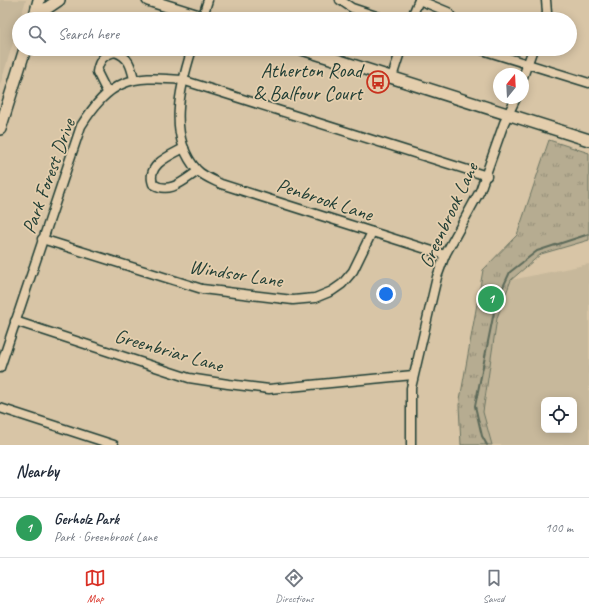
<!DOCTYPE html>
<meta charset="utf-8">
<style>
:root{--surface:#fff;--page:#f6f6f7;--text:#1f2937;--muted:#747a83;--line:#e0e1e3;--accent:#d93025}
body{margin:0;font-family:Caveat,sans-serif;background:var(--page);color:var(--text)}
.controls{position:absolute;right:12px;bottom:12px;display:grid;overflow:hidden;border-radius:8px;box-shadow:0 2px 10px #0003}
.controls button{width:36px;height:36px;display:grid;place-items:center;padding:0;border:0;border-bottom:1px solid var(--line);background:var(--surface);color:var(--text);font:20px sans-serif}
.compass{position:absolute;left:493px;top:68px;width:36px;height:36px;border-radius:50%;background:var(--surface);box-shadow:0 2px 10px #0003;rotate:18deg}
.you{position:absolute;left:386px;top:294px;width:14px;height:14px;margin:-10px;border:3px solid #fff;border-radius:50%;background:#1a73e8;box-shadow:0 0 0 6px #1a73e833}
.badge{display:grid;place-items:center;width:26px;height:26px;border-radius:50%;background:var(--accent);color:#fff;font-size:13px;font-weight:700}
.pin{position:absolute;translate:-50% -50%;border:2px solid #fff;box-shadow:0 1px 4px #0006}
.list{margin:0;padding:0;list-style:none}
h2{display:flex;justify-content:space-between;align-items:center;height:52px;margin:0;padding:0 16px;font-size:17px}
h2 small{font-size:13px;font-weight:400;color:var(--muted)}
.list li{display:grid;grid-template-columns:26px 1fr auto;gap:12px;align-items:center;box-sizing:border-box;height:60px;padding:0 16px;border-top:1px solid var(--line)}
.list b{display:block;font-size:15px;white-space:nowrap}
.list p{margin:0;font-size:13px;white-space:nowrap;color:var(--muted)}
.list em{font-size:13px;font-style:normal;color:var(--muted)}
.icon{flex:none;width:22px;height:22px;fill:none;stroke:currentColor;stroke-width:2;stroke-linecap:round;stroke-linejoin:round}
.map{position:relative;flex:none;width:589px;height:445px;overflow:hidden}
.search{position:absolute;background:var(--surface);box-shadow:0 2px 10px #0003;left:12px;right:12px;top:12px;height:44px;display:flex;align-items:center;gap:10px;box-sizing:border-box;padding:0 14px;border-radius:22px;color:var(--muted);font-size:15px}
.sheet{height:112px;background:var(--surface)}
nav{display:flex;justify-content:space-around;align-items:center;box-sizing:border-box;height:56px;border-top:1px solid var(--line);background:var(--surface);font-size:11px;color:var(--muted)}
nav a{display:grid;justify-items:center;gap:2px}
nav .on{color:var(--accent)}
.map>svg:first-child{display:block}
.built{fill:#c7b89b;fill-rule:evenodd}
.park{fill:url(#park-tufts);stroke:#6a7462}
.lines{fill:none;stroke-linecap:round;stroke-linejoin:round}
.stream{stroke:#5d6b5a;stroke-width:2}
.street-casing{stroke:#1f3d34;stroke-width:11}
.secondary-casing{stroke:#1f3d34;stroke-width:14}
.street{stroke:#e4cead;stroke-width:8}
.secondary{stroke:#e4cead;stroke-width:11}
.labels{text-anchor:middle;stroke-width:3.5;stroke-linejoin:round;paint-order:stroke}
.poi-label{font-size:20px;fill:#1f3d34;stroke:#e4cead;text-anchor:end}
.street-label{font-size:20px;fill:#1f3d34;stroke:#e4cead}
</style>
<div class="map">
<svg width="589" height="445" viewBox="0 0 589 445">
<defs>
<pattern id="park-tufts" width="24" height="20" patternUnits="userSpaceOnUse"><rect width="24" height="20" fill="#b6ac91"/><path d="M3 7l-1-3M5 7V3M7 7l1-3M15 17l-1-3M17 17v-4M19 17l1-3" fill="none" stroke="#938d77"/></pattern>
</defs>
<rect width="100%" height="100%" fill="#d8c5a6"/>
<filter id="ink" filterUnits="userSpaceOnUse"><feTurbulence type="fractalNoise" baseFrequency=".025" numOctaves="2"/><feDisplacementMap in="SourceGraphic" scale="8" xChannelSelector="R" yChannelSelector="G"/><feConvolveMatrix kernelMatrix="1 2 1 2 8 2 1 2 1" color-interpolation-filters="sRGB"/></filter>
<g filter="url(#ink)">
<g class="built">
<polygon points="0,0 26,0 0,85"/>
<path d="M589,264V445H492L483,412L497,318L511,280ZM544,400H574V430H544Z"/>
</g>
<polygon class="park" points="549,140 589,153 589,240 541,254 511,280 497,318 483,412 492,445 461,445 459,405 483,270 517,235"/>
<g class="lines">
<polyline class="stream" points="487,445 482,436 475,406 496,302 510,272 537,251 589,234"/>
<g class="street-casing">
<g id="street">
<polyline points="340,0 352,8 385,19"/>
<polyline points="419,0 448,12 453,19"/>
<polyline points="202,19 208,0"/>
<polyline points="411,19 419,0"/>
<polyline points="545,19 547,13 546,0"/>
<path d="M192,49C180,87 167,136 197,170C203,176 213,180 221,184L445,255"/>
<polyline points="479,49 589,83"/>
<polyline points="392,77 401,49"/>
<polyline points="523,77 533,49"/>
<path d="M107,92L97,72C99,60 103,55 115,52C129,57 131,66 134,79"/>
<path d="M184,148C169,156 146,165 153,184C170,195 184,180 198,171"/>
<polyline points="42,239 202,289 293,300 315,298 332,291 342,284 353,271 372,232"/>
<polyline points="15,321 189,378 228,384 269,389 413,375"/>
<path d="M0,368L81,126C110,80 129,75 182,80L487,176"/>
<polyline points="0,408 114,445"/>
<polyline points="411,445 411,388 437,277 445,255 480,191 504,123 516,98"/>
</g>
</g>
<g class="secondary-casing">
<g id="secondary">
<polyline points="148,0 208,19"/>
<polyline points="34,17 59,0"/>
<polyline points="34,19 39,0"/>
<polyline points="302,49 589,140"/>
<polyline points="0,129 25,49"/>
</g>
</g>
<use href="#street" class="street"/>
<use href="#secondary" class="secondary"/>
</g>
</g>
<defs>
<g id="bus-ring" transform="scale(1.15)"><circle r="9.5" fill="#e4cead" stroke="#c8321e" stroke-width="1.5"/><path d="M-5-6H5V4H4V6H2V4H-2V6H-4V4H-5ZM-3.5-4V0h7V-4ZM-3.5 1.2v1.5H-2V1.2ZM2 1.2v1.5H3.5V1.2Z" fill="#c8321e"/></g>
</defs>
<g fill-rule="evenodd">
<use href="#bus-ring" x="378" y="82"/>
</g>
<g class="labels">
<g class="poi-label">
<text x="362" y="77">Atherton Road<tspan x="362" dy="23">&amp; Balfour Court</tspan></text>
</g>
<g class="street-label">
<text transform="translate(48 176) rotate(-70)" y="7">Park Forest Drive</text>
<text transform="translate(325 199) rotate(18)" y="7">Penbrook Lane</text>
<text transform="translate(448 215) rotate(-65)" y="7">Greenbrook Lane</text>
<text transform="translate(236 273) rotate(9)" y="7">Windsor Lane</text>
<text transform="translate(169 350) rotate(16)" y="7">Greenbriar Lane</text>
</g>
</g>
</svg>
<div class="controls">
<button><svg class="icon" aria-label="locate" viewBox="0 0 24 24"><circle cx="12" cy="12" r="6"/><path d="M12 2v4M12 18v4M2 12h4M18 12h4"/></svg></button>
</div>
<svg class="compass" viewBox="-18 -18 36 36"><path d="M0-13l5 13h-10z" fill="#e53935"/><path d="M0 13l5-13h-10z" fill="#747a83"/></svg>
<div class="you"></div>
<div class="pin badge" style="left:491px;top:299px;background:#2e9e5b">1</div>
<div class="search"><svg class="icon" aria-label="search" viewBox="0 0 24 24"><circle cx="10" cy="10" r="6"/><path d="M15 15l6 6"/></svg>Search here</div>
</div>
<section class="sheet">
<h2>Nearby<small></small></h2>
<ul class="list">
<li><span class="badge" style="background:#2e9e5b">1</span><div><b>Gerholz Park</b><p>Park · Greenbrook Lane</p></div><em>100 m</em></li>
</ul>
</section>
<nav>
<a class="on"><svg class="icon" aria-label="map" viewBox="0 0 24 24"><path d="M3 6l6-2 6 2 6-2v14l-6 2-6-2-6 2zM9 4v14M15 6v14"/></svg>Map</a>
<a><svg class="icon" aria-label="directions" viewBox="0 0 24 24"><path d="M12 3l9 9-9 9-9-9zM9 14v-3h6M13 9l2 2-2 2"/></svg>Directions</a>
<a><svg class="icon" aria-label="saved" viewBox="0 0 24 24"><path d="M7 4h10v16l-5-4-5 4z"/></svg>Saved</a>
</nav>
